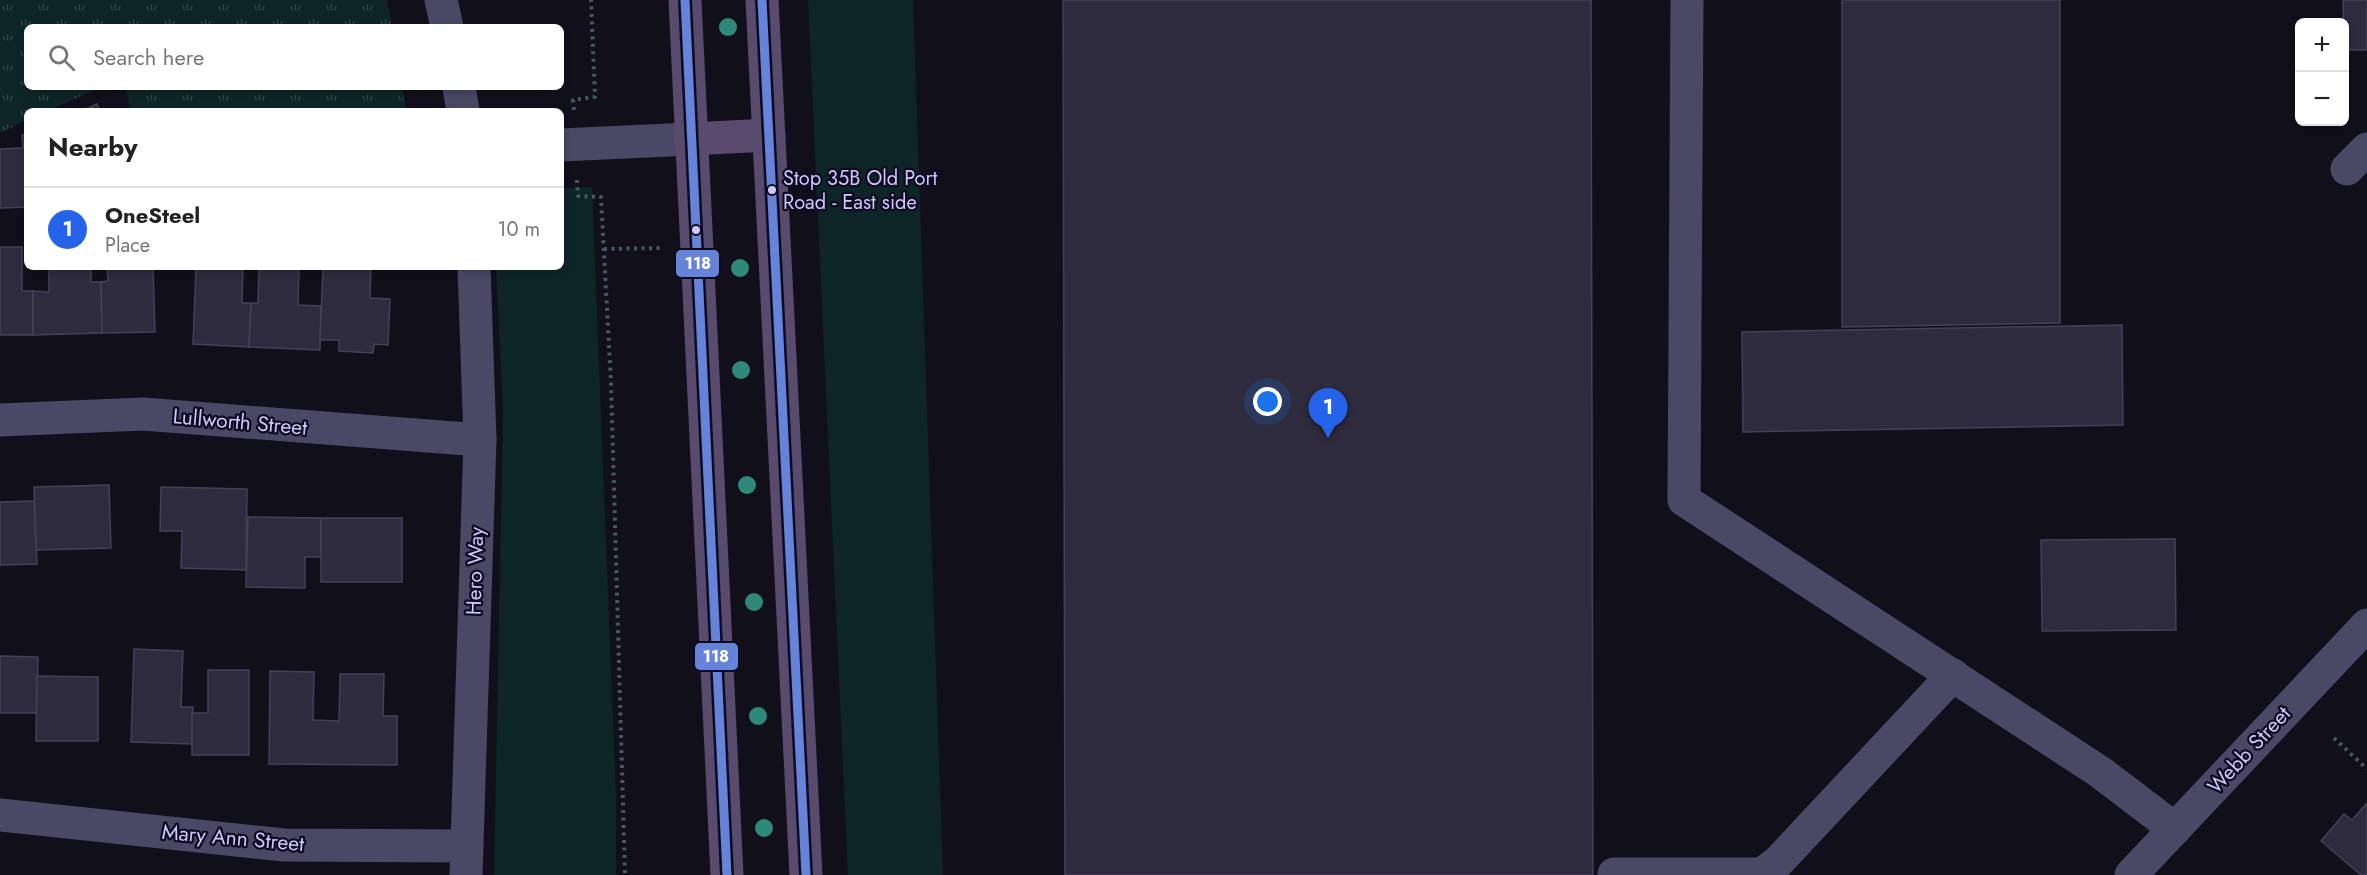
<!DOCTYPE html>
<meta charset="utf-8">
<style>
:root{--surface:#fff;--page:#f6f6f6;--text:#222;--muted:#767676;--line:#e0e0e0;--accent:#2563eb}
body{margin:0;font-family:Jost,sans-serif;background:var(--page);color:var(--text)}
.controls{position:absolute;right:18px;top:18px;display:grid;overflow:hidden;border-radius:9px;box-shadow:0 3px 9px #0003}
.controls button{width:54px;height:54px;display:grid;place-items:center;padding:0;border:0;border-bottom:2px solid var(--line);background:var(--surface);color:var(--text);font:30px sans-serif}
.you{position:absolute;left:1268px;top:402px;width:21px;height:21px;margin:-15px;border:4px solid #fff;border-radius:50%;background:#1a73e8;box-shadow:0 0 0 9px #1a73e833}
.badge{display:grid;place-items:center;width:39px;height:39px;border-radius:50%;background:var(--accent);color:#fff;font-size:20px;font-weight:700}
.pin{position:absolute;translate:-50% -50px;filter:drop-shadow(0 2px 3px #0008)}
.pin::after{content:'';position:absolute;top:32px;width:21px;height:18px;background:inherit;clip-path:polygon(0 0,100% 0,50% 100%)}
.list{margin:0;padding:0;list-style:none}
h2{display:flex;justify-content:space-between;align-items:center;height:78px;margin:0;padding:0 24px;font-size:26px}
h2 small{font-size:20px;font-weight:400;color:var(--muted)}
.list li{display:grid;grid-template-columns:39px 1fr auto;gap:18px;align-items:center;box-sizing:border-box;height:84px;padding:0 24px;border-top:2px solid var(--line)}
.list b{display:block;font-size:22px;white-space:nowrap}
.list p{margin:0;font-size:20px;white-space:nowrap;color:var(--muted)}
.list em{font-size:20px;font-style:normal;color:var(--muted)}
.icon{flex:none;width:33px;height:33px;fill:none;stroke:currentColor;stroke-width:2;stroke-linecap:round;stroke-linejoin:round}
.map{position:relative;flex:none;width:2367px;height:875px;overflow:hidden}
.search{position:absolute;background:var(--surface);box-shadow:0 3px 9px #0003;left:24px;top:24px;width:540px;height:66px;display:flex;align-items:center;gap:15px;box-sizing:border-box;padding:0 21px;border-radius:9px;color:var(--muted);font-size:22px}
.panel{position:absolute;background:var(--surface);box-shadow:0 3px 9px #0003;left:24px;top:108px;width:540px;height:162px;border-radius:9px}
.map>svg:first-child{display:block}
.green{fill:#0d2527}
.park{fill:url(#park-tufts)}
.building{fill:#2f2b3e;stroke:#454059;stroke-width:1.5}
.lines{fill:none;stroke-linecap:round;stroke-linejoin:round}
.path{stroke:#475767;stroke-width:4;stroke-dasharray:3 4.5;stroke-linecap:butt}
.minor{stroke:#4a4864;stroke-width:33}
.major{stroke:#594b6d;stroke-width:33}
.bus-1-casing{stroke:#0e0a1f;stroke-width:14}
.bus-1{stroke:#6683da;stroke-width:9}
.tree{fill:#2f897a}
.bus-dot{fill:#d0c7ff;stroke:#0e0a1f;stroke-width:2}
.labels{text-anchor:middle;stroke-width:4.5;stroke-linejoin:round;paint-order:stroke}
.bus-label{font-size:20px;fill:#d0c7ff;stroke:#0e0a1f;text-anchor:start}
.street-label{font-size:21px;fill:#d0c7ff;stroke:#0e0a1f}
.line-badge{stroke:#0e0a1f;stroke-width:2}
.badge-label{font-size:16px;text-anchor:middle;font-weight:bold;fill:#fff}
</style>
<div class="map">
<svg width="2367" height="875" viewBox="0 0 2367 875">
<defs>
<pattern id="park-tufts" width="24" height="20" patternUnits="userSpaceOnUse" patternTransform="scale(1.5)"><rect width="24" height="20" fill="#0d2527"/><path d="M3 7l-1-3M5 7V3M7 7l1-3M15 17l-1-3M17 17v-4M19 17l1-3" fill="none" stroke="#2f4347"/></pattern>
</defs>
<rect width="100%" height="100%" fill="#110f1a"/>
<g class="green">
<polygon points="808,0 913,0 943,875 848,875"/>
<polygon points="592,187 616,796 616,875 494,875 503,412 496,267 561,267 561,188"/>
</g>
<g class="park">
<polygon points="0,0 387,0 392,27 27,27 27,87 101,87 48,111 27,111 27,120 0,133"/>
<polygon points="125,87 402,87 406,111 131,111"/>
</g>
<g class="building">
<polygon points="1063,0 1591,0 1593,875 1065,875"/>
<polygon points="1842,0 2060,0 2060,323 1842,327"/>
<polygon points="2343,0 2367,0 2367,50 2344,50"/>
<polygon points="97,104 100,111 81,111"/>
<polygon points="27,133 27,207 0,208 0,149 23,148 22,135"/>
<polygon points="0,247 22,247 22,291 33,291 33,335 0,335"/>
<polygon points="49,267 91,267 91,282 101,282 102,333 33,335 33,291 49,292"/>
<polygon points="107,267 153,267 155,332 102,333 101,282 108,281"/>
<polygon points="196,267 243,267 242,303 251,303 249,347 193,344"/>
<polygon points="259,267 299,267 298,305 321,306 320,350 249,347 251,303 258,303"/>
<polygon points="323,267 371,267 370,298 390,299 388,345 374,344 373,353 339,351 339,340 320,340"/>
<polygon points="2122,325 2123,425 1743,432 1742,332"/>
<polygon points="109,485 111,548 36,550 34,487"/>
<polygon points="161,487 247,489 246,570 181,568 182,531 160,531"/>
<polygon points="34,501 37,564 0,565 0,502"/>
<polygon points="248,517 321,518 321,557 305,557 305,588 246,587"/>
<rect x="321" y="518" width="81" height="64"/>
<polygon points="2175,539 2176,630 2042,631 2041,540"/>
<polygon points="134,649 183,651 181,707 193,707 192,744 131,742"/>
<polygon points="0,656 38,657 37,713 0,713"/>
<polygon points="208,670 249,670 249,755 192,755 192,713 208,713"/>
<polygon points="270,671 314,672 313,720 339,721 340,674 384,674 383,716 397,716 397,765 269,764"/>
<polygon points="37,676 98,677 98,741 36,741"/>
<polygon points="2367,803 2367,875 2361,875 2321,841 2344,814 2352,820"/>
</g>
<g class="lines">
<g class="path">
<polyline points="574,110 573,100 595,97 591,0"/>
<polyline points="577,180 578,196 601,197 611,383 625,875"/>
<polyline points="604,249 662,248"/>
<polyline points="2334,738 2367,769"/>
</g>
<g class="minor">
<polyline points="441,0 447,27"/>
<polyline points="1687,0 1684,500 2100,772 2175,829"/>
<polyline points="459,87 463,111"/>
<polyline points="561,145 690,139"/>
<polyline points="2347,169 2367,149"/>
<polyline points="0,420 143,414 480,440"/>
<polyline points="0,815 284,845 467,846"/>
<polyline points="1614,874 1762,874 1778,862 1953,675"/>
<polyline points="466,875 480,440 474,267"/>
<polyline points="2131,875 2367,625"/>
</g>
<g class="major">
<polyline points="685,0 727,875"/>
<polyline points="762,0 806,875"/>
<polyline points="690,139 769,135"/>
</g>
<g class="bus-1-casing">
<g id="bus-1">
<polyline points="685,0 727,875"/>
<polyline points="762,0 806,875"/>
</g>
</g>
<use href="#bus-1" class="bus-1"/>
</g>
<g class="tree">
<circle cx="728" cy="27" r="9"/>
<circle cx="740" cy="268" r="9"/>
<circle cx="741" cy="370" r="9"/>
<circle cx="747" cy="485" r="9"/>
<circle cx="754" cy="602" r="9"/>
<circle cx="758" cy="716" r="9"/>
<circle cx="764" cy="828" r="9"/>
</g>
<g class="bus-dot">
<circle cx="772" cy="190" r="5"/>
<circle cx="696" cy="230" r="5"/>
</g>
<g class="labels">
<g class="bus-label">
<text x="783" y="185">Stop 35B Old Port<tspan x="783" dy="24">Road - East side</tspan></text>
</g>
<g class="street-label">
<text transform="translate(240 422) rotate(5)" y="7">Lullworth Street</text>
<text transform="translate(475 571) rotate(-88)" y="7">Hero Way</text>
<text transform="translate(2249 750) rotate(-47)" y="7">Webb Street</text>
<text transform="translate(233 838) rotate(5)" y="7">Mary Ann Street</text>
</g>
</g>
<g class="line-badge">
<rect x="675" y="249" width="45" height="29" rx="6" fill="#6683da"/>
<rect x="694" y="642" width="45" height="29" rx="6" fill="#6683da"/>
</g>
<g class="badge-label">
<text x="698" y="269">118</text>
<text x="716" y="662">118</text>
</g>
</svg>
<div class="controls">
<button>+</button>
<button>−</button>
</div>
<div class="you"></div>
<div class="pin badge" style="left:1328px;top:438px">1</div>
<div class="search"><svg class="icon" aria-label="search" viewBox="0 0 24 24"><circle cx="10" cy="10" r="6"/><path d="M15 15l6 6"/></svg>Search here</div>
<section class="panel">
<h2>Nearby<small></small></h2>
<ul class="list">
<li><span class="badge">1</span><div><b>OneSteel</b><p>Place</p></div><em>10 m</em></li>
</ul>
</section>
</div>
